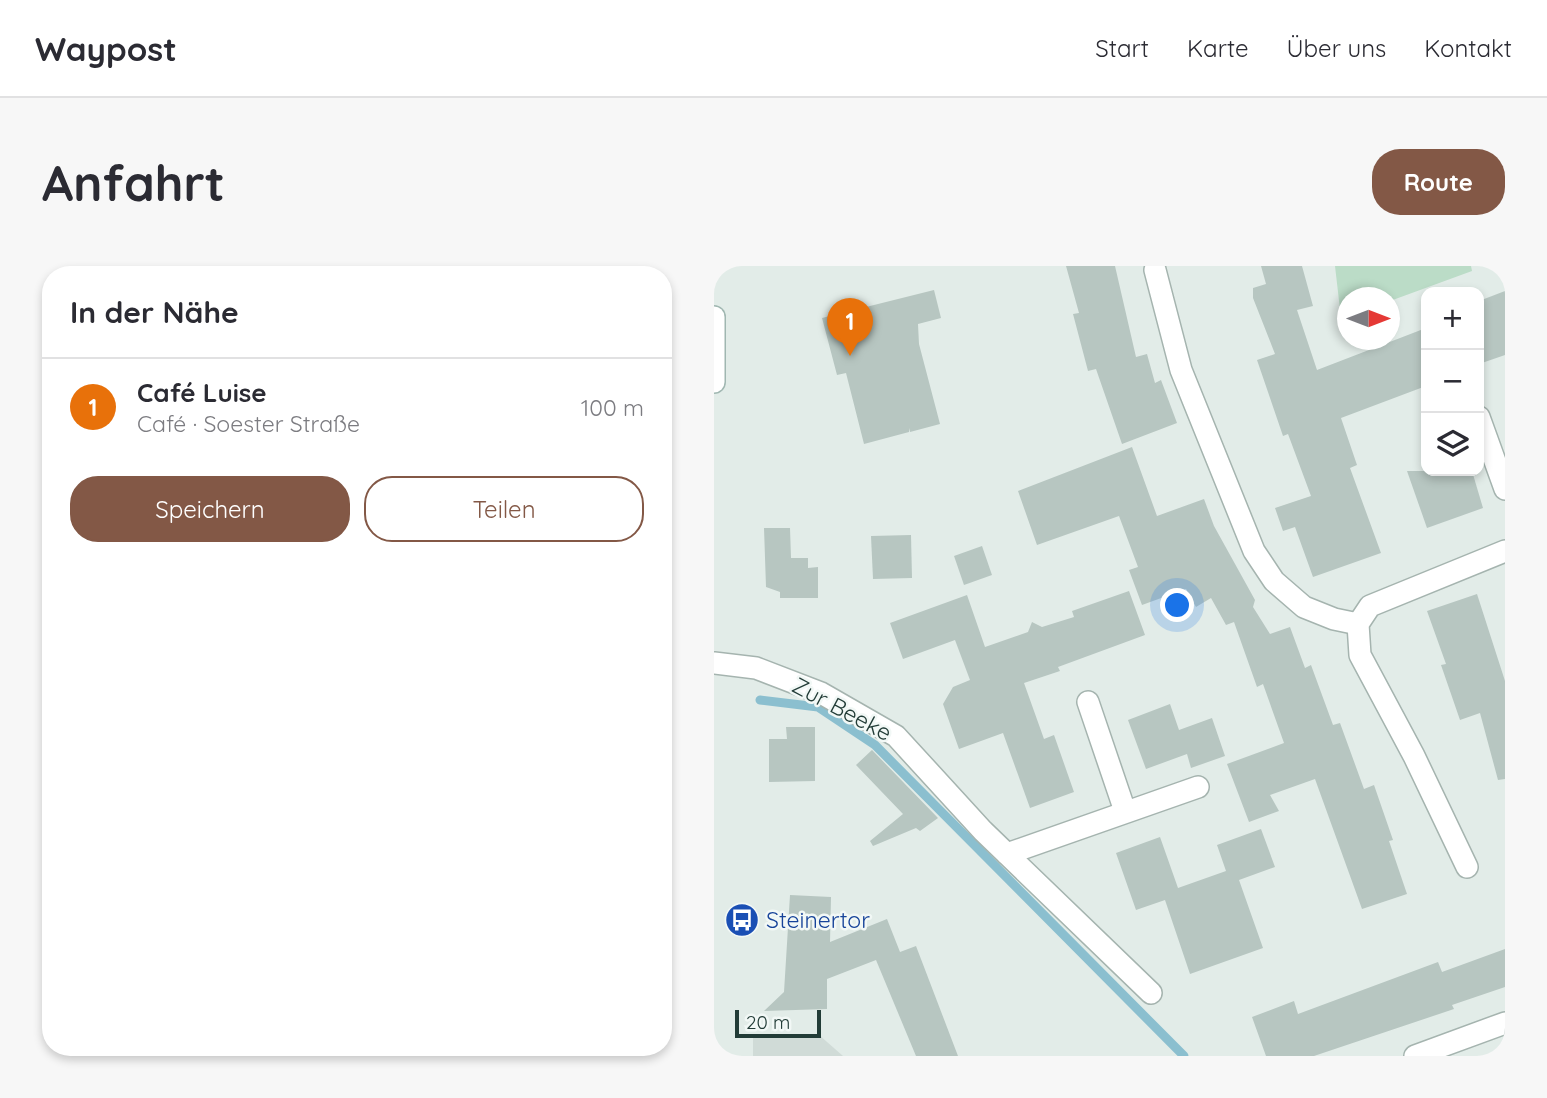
<!DOCTYPE html>
<html lang="de">
<meta charset="utf-8">
<style>
:root{--surface:#fff;--page:#f7f7f7;--text:#2b2b33;--muted:#7c7c81;--line:#e1e1e2;--accent:#835846}
body{margin:0;font-family:Quicksand,sans-serif;background:var(--page);color:var(--text)}
.controls{position:absolute;right:21px;top:21px;display:grid;overflow:hidden;border-radius:14px;box-shadow:0 4px 10px #0003}
.controls button{width:63px;height:63px;display:grid;place-items:center;padding:0;border:0;border-bottom:2px solid var(--line);background:var(--surface);color:var(--text);font:35px sans-serif}
.compass{position:absolute;left:623px;top:21px;width:63px;height:63px;border-radius:50%;background:var(--surface);box-shadow:0 4px 10px #0003;rotate:90deg}
.scale{position:absolute;left:21px;bottom:18px;width:86px;box-sizing:border-box;padding-left:7px;border:4px solid #223c37;border-top:0;font-size:19px;line-height:24px;white-space:nowrap;color:#223c37;-webkit-text-stroke:5px #f2f8f6;paint-order:stroke}
.you{position:absolute;left:464px;top:340px;width:24px;height:24px;margin:-18px;border:5px solid #fff;border-radius:50%;background:#1a73e8;box-shadow:0 0 0 10px #1a73e833}
.badge{display:grid;place-items:center;width:46px;height:46px;border-radius:50%;background:var(--accent);color:#fff;font-size:23px;font-weight:700}
.pin{position:absolute;translate:-50% -58px;filter:drop-shadow(0 2px 4px #0008)}
.pin::after{content:'';position:absolute;top:37px;width:24px;height:21px;background:inherit;clip-path:polygon(0 0,100% 0,50% 100%)}
.list{margin:0;padding:0;list-style:none}
h2{display:flex;justify-content:space-between;align-items:center;height:91px;margin:0;padding:0 28px;font-size:30px}
h2 small{font-size:23px;font-weight:400;color:var(--muted)}
.list li{display:grid;grid-template-columns:46px 1fr auto;gap:21px;align-items:center;box-sizing:border-box;height:98px;padding:0 28px;border-top:2px solid var(--line)}
.list b{display:block;font-size:26px;white-space:nowrap}
.list p{margin:0;font-size:23px;white-space:nowrap;color:var(--muted)}
.list em{font-size:23px;font-style:normal;color:var(--muted)}
.actions{display:flex;gap:14px;padding:21px 28px}
.actions a{flex:1;padding:16px 0;border:2px solid var(--accent);border-radius:28px;text-align:center;font-size:24px;color:var(--accent)}
.actions .main{background:var(--accent);color:#fff}
.icon{flex:none;width:38px;height:38px;fill:none;stroke:currentColor;stroke-width:2;stroke-linecap:round;stroke-linejoin:round}
.map{position:relative;flex:none;width:791px;height:790px;overflow:hidden;border-radius:28px}
header{display:flex;align-items:center;gap:42px;box-sizing:border-box;height:98px;padding:0 35px;background:var(--surface);border-bottom:2px solid var(--line)}
header strong{font-size:33px}
nav{display:flex;gap:38px;margin-inline-start:auto;font-size:24px}
.intro{display:flex;align-items:center;justify-content:space-between;box-sizing:border-box;height:168px;padding:0 42px}
h1{margin:0;font-size:49px}
.button{padding:18px 32px;border-radius:28px;background:var(--accent);color:#fff;font-size:24px;font-weight:700}
main{display:flex;gap:42px;padding:0 42px}
aside{flex:1;background:var(--surface);border-radius:28px;box-shadow:0 4px 10px #0003}
.map>svg:first-child{display:block}
.built{fill:#d0dbd7}
.green{fill:#bbdcc7}
.lines{fill:none;stroke-linecap:round;stroke-linejoin:round}
.stream{stroke:#8bbfcf;stroke-width:9}
.building{fill:#b7c6c1}
.street-casing{stroke:#a5b4af;stroke-width:24}
.secondary-casing{stroke:#a0b7b1;stroke-width:24}
.street{stroke:#fff;stroke-width:21}
.secondary{stroke:#fff;stroke-width:21}
.labels{text-anchor:middle;stroke-width:5;stroke-linejoin:round;paint-order:stroke}
.street-label{font-size:23px;fill:#223c37;stroke:#f2f8f6}
.transit-label{font-size:23px;fill:#164399;stroke:#f2f8f6;text-anchor:start}
</style>
<header>
<strong>Waypost</strong>
<nav><a>Start</a><a>Karte</a><a>Über uns</a><a>Kontakt</a></nav>
</header>
<div class="intro"><h1>Anfahrt</h1><a class="button">Route</a></div>
<main>
<aside>
<h2>In der Nähe<small></small></h2>
<ul class="list">
<li><span class="badge" style="background:#e8710a">1</span><div><b>Café Luise</b><p>Café · Soester Straße</p></div><em>100 m</em></li>
</ul>
<div class="actions"><a class="main">Speichern</a><a>Teilen</a></div>
</aside>
<div class="map">
<svg width="791" height="790" viewBox="0 0 791 790">
<rect width="100%" height="100%" fill="#e2ece8"/>
<polygon class="built" points="39,768 104,768 129,790 39,790"/>
<polygon class="green" points="621,0 757,0 758,5 676,35 676,32 634,32 633,49 627,52"/>
<g class="lines">
<polyline class="stream" points="46,434 104,441 161,479 470,790"/>
</g>
<g class="building">
<polygon points="352,0 401,0 422,91 433,88 441,117 447,114 463,157 408,178 382,103 374,105 359,48 365,47"/>
<polygon points="547,0 588,0 599,40 583,44 603,104 712,62 712,120 627,152 643,199 636,202 667,287 599,311 581,261 569,265 561,242 597,230 574,168 569,170 543,94 561,88 539,32 539,22 552,18"/>
<polygon points="220,24 227,52 204,58 205,78 226,158 196,166 195,162 195,166 150,178 132,107 123,109 108,52"/>
<polygon points="791,25 791,89 765,98 765,35"/>
<polygon points="418,181 443,250 490,233 500,260 541,334 539,341 556,368 576,361 591,402 597,399 619,459 626,457 650,523 660,519 679,574 675,575 693,628 648,643 601,513 556,529 565,545 535,556 513,498 570,477 549,418 543,421 520,356 512,359 497,332 482,341 472,323 428,339 415,304 424,301 405,250 323,279 304,225"/>
<polygon points="693,205 758,205 769,242 713,262"/>
<polygon points="50,262 76,262 77,292 94,292 94,302 104,301 104,332 66,332 66,326 52,321"/>
<polygon points="197,269 198,312 159,313 157,270"/>
<polygon points="268,280 278,309 250,319 240,290"/>
<polygon points="415,325 431,369 344,401 346,405 310,417 330,473 340,469 360,526 316,542 289,467 245,483 229,438 239,421 256,414 241,374 189,393 176,357 253,329 271,381 314,366 318,356 328,361 360,351 358,345"/>
<polygon points="763,328 791,415 791,513 784,514 766,447 746,454 727,399 732,398 713,345"/>
<polygon points="456,438 465,464 498,452 511,490 477,502 473,488 432,503 414,454"/>
<polygon points="72,461 101,461 101,515 55,516 55,473 73,473"/>
<polygon points="158,484 224,552 206,565 202,562 159,580 156,575 189,548 142,499"/>
<polygon points="547,563 561,601 525,614 549,682 476,708 451,634 422,644 402,587 446,571 464,622 512,605 503,579"/>
<polygon points="76,629 117,631 116,676 173,653 186,686 202,680 244,790 202,790 162,694 113,713 113,743 50,745 70,726"/>
<polygon points="791,683 791,721 738,739 740,743 600,790 552,790 538,751 580,735 584,748 724,696 728,706"/>
</g>
<g class="lines">
<g class="street-casing">
<g id="street">
<polyline points="441,4 467,104 540,285 560,315 590,341 620,353 644,358"/>
<polyline points="765,151 791,223"/>
<polyline points="0,397 42,402 107,427 182,470 269,565 437,727"/>
<polyline points="374,436 411,545"/>
<polyline points="293,588 484,521"/>
<polyline points="753,601 700,490 646,389 644,358 656,340 791,285"/>
<polyline points="701,790 791,757"/>
</g>
</g>
<g class="secondary-casing">
<polyline id="secondary" points="0,51 0,116"/>
</g>
<use href="#street" class="street"/>
<use href="#secondary" class="secondary"/>
</g>
<defs>
<g id="bus-disc" transform="scale(1.75)"><circle r="9.5" fill="#1a4fb4" stroke="#f2f8f6"/><path d="M-5-6H5V4H4V6H2V4H-2V6H-4V4H-5ZM-3.5-4V0h7V-4ZM-3.5 1.2v1.5H-2V1.2ZM2 1.2v1.5H3.5V1.2Z" fill="#fff"/></g>
</defs>
<g fill-rule="evenodd">
<use href="#bus-disc" x="28" y="654"/>
</g>
<g class="labels">
<g class="street-label">
<text transform="translate(128 443) rotate(28)" y="8">Zur Beeke</text>
</g>
<g class="transit-label">
<text x="52" y="662">Steinertor</text>
</g>
</g>
</svg>
<div class="controls">
<button>+</button>
<button>−</button>
<button><svg class="icon" aria-label="layers" viewBox="0 0 24 24"><path d="M12 4l9 5-9 5-9-5zM3 14l9 5 9-5"/></svg></button>
</div>
<svg class="compass" viewBox="-18 -18 36 36"><path d="M0-13l5 13h-10z" fill="#e53935"/><path d="M0 13l5-13h-10z" fill="#7c7c81"/></svg>
<div class="scale">20 m</div>
<div class="you"></div>
<div class="pin badge" style="left:136px;top:90px;background:#e8710a">1</div>
</div>
</main>
